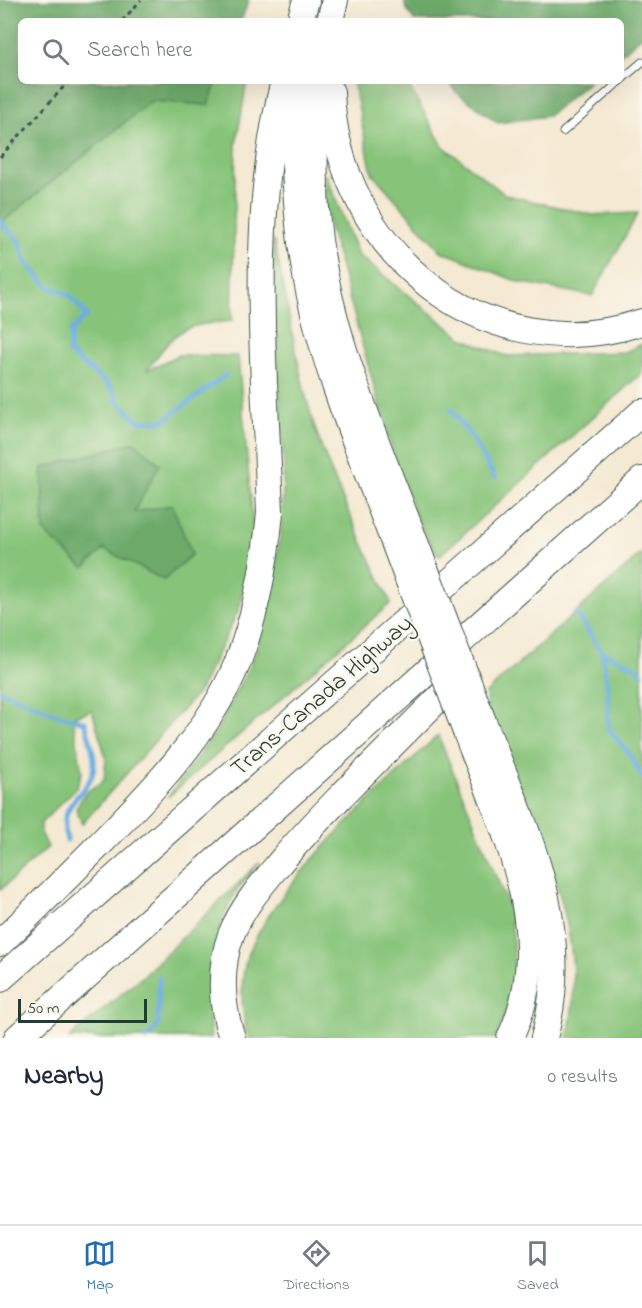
<!DOCTYPE html>
<style>
:root{--surface:#fff;--page:#f6f6f7;--text:#1f2937;--muted:#747a83;--line:#e0e1e3;--accent:#1f6fb2}
body{margin:0;font-family:"Indie Flower",sans-serif;background:var(--page);color:var(--text)}
.scale{position:absolute;left:18px;bottom:15px;width:129px;box-sizing:border-box;padding-left:6px;border:3px solid #1f3d34;border-top:0;font-size:16px;line-height:21px;white-space:nowrap;color:#1f3d34;-webkit-text-stroke:4px #fbf7ec;paint-order:stroke}
.list{margin:0;padding:0;list-style:none}
h2{display:flex;justify-content:space-between;align-items:center;height:78px;margin:0;padding:0 24px;font-size:26px}
h2 small{font-size:20px;font-weight:400;color:var(--muted)}
.icon{flex:none;width:33px;height:33px;fill:none;stroke:currentColor;stroke-width:2;stroke-linecap:round;stroke-linejoin:round}
.map{position:relative;flex:none;width:642px;height:1038px;overflow:hidden}
.search{position:absolute;background:var(--surface);box-shadow:0 6px 24px #0002;left:18px;right:18px;top:18px;height:66px;display:flex;align-items:center;gap:15px;box-sizing:border-box;padding:0 21px;border-radius:9px;color:var(--muted);font-size:22px}
.sheet{height:186px;background:var(--surface)}
nav{display:flex;justify-content:space-around;align-items:center;box-sizing:border-box;height:84px;border-top:2px solid var(--line);background:var(--surface);font-size:16px;color:var(--muted)}
nav a{display:grid;justify-items:center;gap:3px}
nav .on{color:var(--accent)}
.map>svg:first-child{display:block}
.green{fill:#87c47a;stroke:#538057;stroke-width:1.5}
.forest{fill:#6daa6a;stroke:#46744f;stroke-width:1.5}
.lines{fill:none;stroke-linecap:round;stroke-linejoin:round}
.stream{stroke:#6daee1;stroke-width:5}
.service-casing{stroke:#3f574c;stroke-width:9}
.motorway-casing{stroke:#3f574c;stroke-width:28}
.path{stroke:#3f574c;stroke-width:3;stroke-dasharray:4.5 4.5;stroke-linecap:butt}
.service{stroke:#fff;stroke-width:7}
.motorway{stroke:#fff;stroke-width:26}
.motorway-bridge-casing{stroke:#3f574c;stroke-width:28;stroke-linecap:butt}
.motorway-bridge{stroke:#fff;stroke-width:26}
.labels{text-anchor:middle;stroke-width:5;stroke-linejoin:round;paint-order:stroke}
.street-label{font-size:24px;fill:#1f3d34;stroke:#fbf7ec}
</style>
<div class="map">
<svg width="642" height="1038" viewBox="0 0 642 1038">
<rect width="100%" height="100%" fill="#fbf7ec"/>
<filter id="ink" filterUnits="userSpaceOnUse"><feTurbulence type="fractalNoise" baseFrequency=".0167" numOctaves="2"/><feDisplacementMap in="SourceGraphic" scale="12" xChannelSelector="R" yChannelSelector="G"/><feConvolveMatrix kernelMatrix="1 2 1 2 8 2 1 2 1" color-interpolation-filters="sRGB"/></filter>
<filter id="wash" filterUnits="userSpaceOnUse"><feTurbulence type="fractalNoise" baseFrequency=".008" numOctaves="4" result="noise"/><feDisplacementMap in="SourceGraphic" scale="24" xChannelSelector="R" yChannelSelector="G"/><feGaussianBlur stdDeviation="1.35" result="paint"/><feColorMatrix in="noise" values="0 0 0 0 0 0 0 0 0 0 0 0 0 0 0 0 0 1.4 0 .05"/><feComposite in="paint" operator="in"/></filter>
<g filter="url(#wash)">
<rect width="100%" height="100%" fill="#f4e9d2"/>
<g class="green">
<path d="M217,81H247L236,144L232,321C177,326 179,328 146,371L178,355L238,356L253,524L240,607L200,690L82,824L76,809L85,793L104,780L106,758L92,710L73,717L82,773L76,788L41,823V835L48,847L0,890V224L151,101L207,105Z"/>
<polygon points="353,81 406,81 443,146 506,195 593,215 638,213 592,296 519,282 441,251 372,173"/>
<polygon points="325,173 358,255 462,338 506,356 625,352 642,344 642,373 439,556 419,525 393,454 325,211"/>
<path d="M273,239C289,303 295,368 316,431C336,490 365,547 391,603L168,797L217,730L257,650L281,534L284,464L274,310Z"/>
<path d="M642,553V1037L567,1038C595,931 527,808 487,710L486,693Z"/>
<path d="M438,735L508,905L513,937L514,989L497,1035L495,1038H248C243,1015 240,994 244,970C259,896 383,788 438,735Z"/>
<path d="M260,862C251,874 239,886 232,899C210,941 205,991 211,1038H69L143,976Z"/>
</g>
<g class="forest">
<polygon points="0,0 249,0 241,21 21,21 21,81 217,81 208,105 151,101 0,224"/>
<polygon points="405,0 642,0 642,36 621,54 621,21 414,21 405,6"/>
<polygon points="449,81 590,81 548,116 498,123 455,91"/>
<polygon points="134,442 160,464 134,512 172,505 192,554 164,580 104,549 84,568 44,532 42,468"/>
</g>
<g class="lines">
<g class="stream">
<polyline points="0,220 1,223 20,242 26,262 49,287 69,295 87,315 71,331 69,353 109,385 119,403 139,421 163,421 226,375"/>
<polyline points="451,409 475,443 495,478"/>
<polyline points="576,613 602,652 608,692 608,728 628,752 642,776"/>
<polyline points="602,652 633,665 642,673"/>
<path d="M0,690L53,713L85,722C88,735 95,751 94,764C93,796 55,798 67,840"/>
<polyline points="146,1038 155,1030 158,1024 159,977"/>
</g>
</g>
</g>
<g filter="url(#ink)">
<g class="lines">
<g class="service-casing">
<g id="service">
<polyline points="621,80 642,62"/>
<polyline points="563,132 620,81"/>
</g>
</g>
<g class="motorway-casing">
<g id="motorway">
<polyline points="300,21 306,0"/>
<polyline points="330,21 335,0"/>
<path d="M318,81C315,123 313,167 316,209C323,320 371,427 410,529"/>
<path d="M295,84C293,149 295,217 307,281C324,369 360,453 392,537"/>
<path d="M331,92C337,251 485,374 642,322"/>
<path d="M484,724C525,829 575,924 544,1038"/>
<path d="M466,732C503,829 559,935 510,1038"/>
<path d="M0,943C34,911 67,877 100,844C152,791 208,734 237,664C256,616 265,564 270,513C265,371 248,220 284,81"/>
<polyline points="0,979 642,412"/>
<polyline points="17,1038 642,480"/>
<path d="M232,1038C221,1006 219,968 231,935C242,907 263,883 282,860C332,802 389,749 443,694L460,671"/>
</g>
</g>
<g class="path">
<polyline points="122,21 141,0"/>
<polyline points="0,157 69,81"/>
</g>
<use href="#service" class="service"/>
<use href="#motorway" class="motorway"/>
<g class="motorway-bridge-casing">
<g id="motorway-bridge">
<polyline points="410,529 484,724"/>
<polyline points="392,537 466,732"/>
</g>
</g>
<use href="#motorway-bridge" class="motorway-bridge"/>
</g>
</g>
<g class="labels">
<g class="street-label">
<text transform="translate(321 695) rotate(-41)" y="8">Trans-Canada Highway</text>
</g>
</g>
</svg>
<div class="scale">50 m</div>
<div class="search"><svg class="icon" aria-label="search" viewBox="0 0 24 24"><circle cx="10" cy="10" r="6"/><path d="M15 15l6 6"/></svg>Search here</div>
</div>
<section class="sheet">
<h2>Nearby<small>0 results</small></h2>
<ul class="list">
</ul>
</section>
<nav>
<a class="on"><svg class="icon" aria-label="map" viewBox="0 0 24 24"><path d="M3 6l6-2 6 2 6-2v14l-6 2-6-2-6 2zM9 4v14M15 6v14"/></svg>Map</a>
<a><svg class="icon" aria-label="directions" viewBox="0 0 24 24"><path d="M12 3l9 9-9 9-9-9zM9 14v-3h6M13 9l2 2-2 2"/></svg>Directions</a>
<a><svg class="icon" aria-label="saved" viewBox="0 0 24 24"><path d="M7 4h10v16l-5-4-5 4z"/></svg>Saved</a>
</nav>
